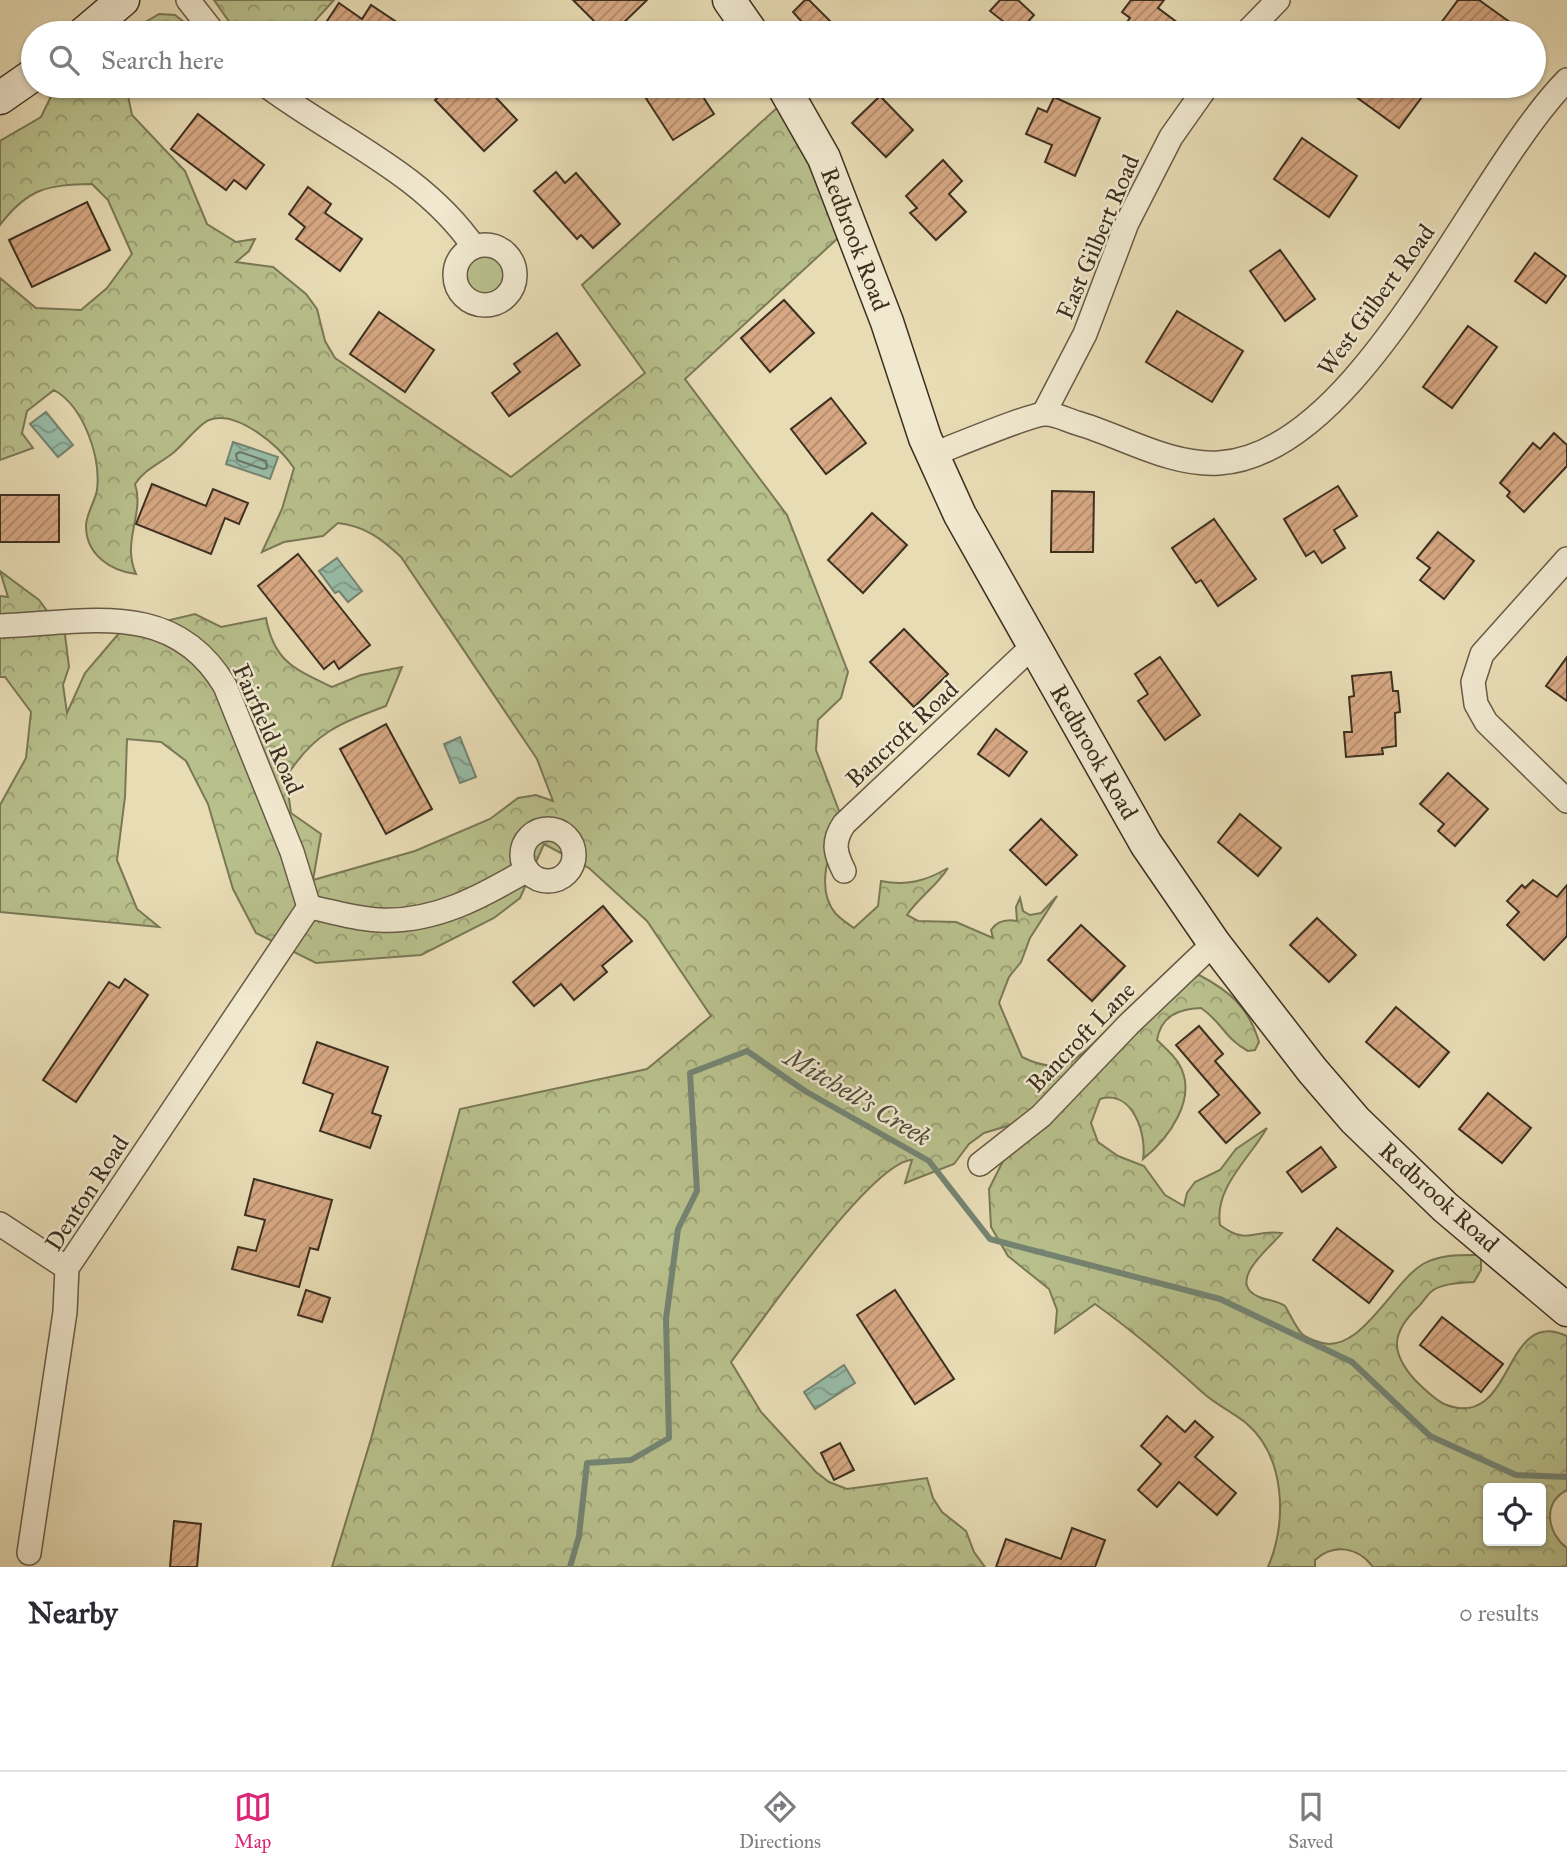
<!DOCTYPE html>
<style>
:root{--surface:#fff;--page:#f2f2f3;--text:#2b2b33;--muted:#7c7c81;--line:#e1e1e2;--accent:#db2777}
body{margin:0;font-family:"IM FELL Great Primer",serif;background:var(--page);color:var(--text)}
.controls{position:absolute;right:21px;bottom:21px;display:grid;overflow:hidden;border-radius:7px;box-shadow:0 2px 5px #0004}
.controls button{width:63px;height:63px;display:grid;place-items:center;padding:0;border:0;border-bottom:2px solid var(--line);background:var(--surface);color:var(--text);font:35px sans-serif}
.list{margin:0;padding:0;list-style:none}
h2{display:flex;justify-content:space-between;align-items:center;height:91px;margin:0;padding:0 28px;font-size:30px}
h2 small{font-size:23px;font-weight:400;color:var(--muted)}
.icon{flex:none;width:38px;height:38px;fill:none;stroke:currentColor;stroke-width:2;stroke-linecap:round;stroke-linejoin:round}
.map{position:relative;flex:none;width:1567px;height:1567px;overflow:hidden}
.search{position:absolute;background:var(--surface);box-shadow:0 2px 5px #0004;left:21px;right:21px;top:21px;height:77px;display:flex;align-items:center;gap:18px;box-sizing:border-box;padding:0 24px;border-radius:38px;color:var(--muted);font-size:26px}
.sheet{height:203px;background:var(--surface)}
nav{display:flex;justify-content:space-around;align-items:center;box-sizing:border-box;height:98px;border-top:2px solid var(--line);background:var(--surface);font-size:19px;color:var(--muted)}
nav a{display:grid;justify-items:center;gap:4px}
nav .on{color:var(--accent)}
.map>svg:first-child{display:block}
.green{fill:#b8c08c;stroke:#7a7856;stroke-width:2}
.forest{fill:url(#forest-crowns);stroke:#7a7856;stroke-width:2;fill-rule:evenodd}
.water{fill:url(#water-waves);stroke:#748472;stroke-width:2}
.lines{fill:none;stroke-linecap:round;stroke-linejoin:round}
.shore{stroke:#6a7664;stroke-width:2}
.stream{stroke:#748472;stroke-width:6}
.building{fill:url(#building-hatch);stroke:#3d3020;stroke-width:2}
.street-casing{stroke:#685b45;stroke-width:26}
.secondary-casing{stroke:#3d3020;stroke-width:35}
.street{stroke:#f0e8cf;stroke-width:23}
.secondary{stroke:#f0e8cf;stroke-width:32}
.labels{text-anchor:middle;stroke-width:5;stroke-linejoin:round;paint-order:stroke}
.street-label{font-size:24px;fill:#3d3020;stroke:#f0e8cf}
.water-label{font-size:26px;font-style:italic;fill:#4f4c3b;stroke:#f0e8cf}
</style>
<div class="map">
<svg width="1567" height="1567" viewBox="0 0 1567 1567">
<defs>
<pattern id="forest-crowns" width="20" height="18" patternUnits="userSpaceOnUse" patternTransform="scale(1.75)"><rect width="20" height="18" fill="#b8c08c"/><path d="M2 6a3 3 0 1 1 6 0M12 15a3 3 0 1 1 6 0" fill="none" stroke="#979c72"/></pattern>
<pattern id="water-waves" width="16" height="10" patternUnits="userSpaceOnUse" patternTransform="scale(1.75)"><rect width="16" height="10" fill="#98bca8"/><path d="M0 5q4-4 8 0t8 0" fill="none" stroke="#7d9988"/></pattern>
<pattern id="building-hatch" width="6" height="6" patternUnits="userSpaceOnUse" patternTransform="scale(1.75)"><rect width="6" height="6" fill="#d7a883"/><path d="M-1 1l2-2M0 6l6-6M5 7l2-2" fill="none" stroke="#b0896b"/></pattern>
</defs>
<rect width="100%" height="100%" fill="#e8dcb5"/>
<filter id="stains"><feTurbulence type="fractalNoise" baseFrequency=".00286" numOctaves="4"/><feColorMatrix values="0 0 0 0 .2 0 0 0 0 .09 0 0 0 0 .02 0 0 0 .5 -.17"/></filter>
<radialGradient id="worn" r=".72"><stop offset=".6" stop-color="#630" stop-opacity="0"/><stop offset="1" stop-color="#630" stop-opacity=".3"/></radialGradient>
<circle class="green" cx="485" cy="276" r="25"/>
<g class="forest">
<polygon points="214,0 334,0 304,33 237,33"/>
<polygon points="159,14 175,15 198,33 127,33"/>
<path d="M56,86H131L128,96L132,115L185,171L207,224L236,242L255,239L249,251L236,262L273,267L306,294L317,309L325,341L335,358L511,477L645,373L582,285L789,97L850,227L685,379L787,515L848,672L841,698L818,720L816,750L844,824C828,847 815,890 836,914C841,919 848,924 854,928L878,906L881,881C907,886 926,881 948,868C937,886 919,897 907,915L918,921L956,922L993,938L991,930C997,921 1006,919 1017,921L1016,907L1020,898L1023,911L1030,915L1041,913L1057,896L1030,938L1021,962L1009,977L999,1003L1022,1057C1066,1079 1079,1056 1111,1026L1089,1055L1085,1085C1112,1061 1123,1038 1146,1014C1160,999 1180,986 1199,975C1230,991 1249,1008 1259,1042L1255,1050L1248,1051C1224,1038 1223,1023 1201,1008C1178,1009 1161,1016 1157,1040C1164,1047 1174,1055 1179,1064C1199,1098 1168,1139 1143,1159C1147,1135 1133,1089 1100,1099L1091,1123L1098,1142L1118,1156L1144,1166L1165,1195L1184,1206L1187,1193L1195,1182L1220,1170L1236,1149L1267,1128C1249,1159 1214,1188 1220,1225C1248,1246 1253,1229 1282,1233C1272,1246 1224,1282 1259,1297C1268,1301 1277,1300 1285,1306C1290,1314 1295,1326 1302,1334C1305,1337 1311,1339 1316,1341C1358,1360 1391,1283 1423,1264C1441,1254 1461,1255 1481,1255V1270L1474,1282C1461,1283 1443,1283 1432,1291C1427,1295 1423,1302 1418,1307C1391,1333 1390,1352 1415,1380C1423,1388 1434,1399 1444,1404C1515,1433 1502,1305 1567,1336V1490C1542,1503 1547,1533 1567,1548V1567H1373C1358,1547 1334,1543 1315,1560V1567H1268C1287,1522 1286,1457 1246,1423C1232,1412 1215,1404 1202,1392C1168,1361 1133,1331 1095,1304L1055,1333L1057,1310L1049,1289L1008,1256L991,1227L989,1189L1007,1153L1017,1123L984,1133L969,1144L954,1164L905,1183L912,1160C872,1161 759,1325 731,1362L761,1412L816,1472L829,1482L847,1489L927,1478L933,1498L942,1512L966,1531L974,1552L985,1567H332L371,1439L460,1109L647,1069L711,1016L647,921L589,868L544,844L520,898L494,918L421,955L316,963L256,933L233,889L208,804L186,761L161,742L127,739L125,797L117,860L137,909L159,927L0,912V805L26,758L31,712L5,677H0V596L8,597L0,571L39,600L65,635L69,667L63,685L67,713L85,673L120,632L195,614L221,627L266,618C274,662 295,669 332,687L361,675L402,667L386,706C338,724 314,733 286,777L291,813L321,834L313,880L415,851L490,819L518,798L536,795L553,801L537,759L401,557C382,539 365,526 338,523L323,536L284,542L262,552L282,509L294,468C279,446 237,409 209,420C200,423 182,446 173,453C159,464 145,469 135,484C145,514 121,541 136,574C111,571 86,555 86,526C86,514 95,502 97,490C101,457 84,407 54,390L27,411L22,433L33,448L0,460V278L36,308L81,310L107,288L132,254L108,200L92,184C47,185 28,188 0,225V141L41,117ZM1488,1488H1541V1541H1488Z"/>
</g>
<g class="water">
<polygon points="46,412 73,445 58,457 30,424"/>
<polygon points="233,442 278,457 270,479 226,464"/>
<polygon points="337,558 362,591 348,602 339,591 335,593 319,571"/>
<polygon points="460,737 476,777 460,783 444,744"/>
<polygon points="844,1365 855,1383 815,1409 804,1392"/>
</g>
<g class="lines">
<polygon class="shore" points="240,452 266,461 267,468 263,469 237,460 236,454"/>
<polyline class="stream" points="570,1567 579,1536 587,1463 631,1460 669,1438 666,1319 678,1229 697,1191 690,1073 747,1051 805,1091 929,1161 990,1239 1220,1299 1352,1362 1430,1436 1516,1475 1567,1477"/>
</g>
<g class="building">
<polygon points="573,0 647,0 613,33 606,33"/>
<polygon points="805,0 809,0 842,33 791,33 802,22 793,12"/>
<polygon points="1000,0 1018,0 1034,15 1018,33 990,11"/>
<polygon points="1131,0 1164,0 1158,8 1178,23 1170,33 1118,33 1130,18 1122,12"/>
<polygon points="1458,0 1479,0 1525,33 1455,33 1441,23"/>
<polygon points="339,3 362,19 371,5 413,33 319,33"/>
<polygon points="450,86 485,86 517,120 484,151 435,100"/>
<polygon points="638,86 696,86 714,114 673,140"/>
<polygon points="1341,86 1430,86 1399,128"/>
<polygon points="880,96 913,130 886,157 852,123"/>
<polygon points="1054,97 1100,118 1075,176 1045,162 1052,145 1026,134 1038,108 1047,112"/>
<polygon points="198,114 264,165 246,189 234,180 226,190 171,149"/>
<polygon points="1302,138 1357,176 1329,217 1274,179"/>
<polygon points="943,160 962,181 949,194 966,212 936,240 910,213 917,208 906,196"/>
<polygon points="556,172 565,183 576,173 620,224 593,248 581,235 577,239 534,191"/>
<polygon points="308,187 331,204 325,213 362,239 340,271 296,239 305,227 289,214"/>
<polygon points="87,202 110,250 32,287 9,240"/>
<polygon points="1280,250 1315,299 1285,321 1250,271"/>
<polygon points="1535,253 1566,276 1546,303 1515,281"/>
<polygon points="784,300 814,333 770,372 741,338"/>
<polygon points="1177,311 1243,351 1212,402 1146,362"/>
<polygon points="379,312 434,350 405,392 350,354"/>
<polygon points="1468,326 1497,347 1452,408 1423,387"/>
<polygon points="557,333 580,365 509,416 492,393 520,372 514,364"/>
<polygon points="831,398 866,443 826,474 791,429"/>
<polygon points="1554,433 1567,445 1567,466 1524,512 1507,496 1510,492 1500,483 1533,443 1540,449"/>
<polygon points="152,484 206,506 213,489 248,503 239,524 225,518 211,554 136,524"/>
<polygon points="1338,486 1357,516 1334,530 1345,548 1322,563 1314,551 1306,556 1284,519"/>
<polygon points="1052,491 1094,492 1093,552 1051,552"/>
<rect x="0" y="495" width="59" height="47"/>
<polygon points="872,513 907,545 863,593 828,560"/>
<polygon points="1214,519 1256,579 1218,606 1201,580 1196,583 1172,548"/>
<polygon points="1438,532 1474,561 1444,599 1420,580 1430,568 1417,558"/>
<polygon points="298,554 370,645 339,669 334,661 324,669 258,586"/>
<polygon points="904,629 948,674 914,707 870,662"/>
<polygon points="1160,657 1200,715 1165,740 1138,701 1148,694 1135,674"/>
<polygon points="1567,657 1567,701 1546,686"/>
<polygon points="1391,672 1393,691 1398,691 1400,712 1395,713 1396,746 1382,748 1383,754 1346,757 1344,732 1352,732 1349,697 1354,696 1352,676"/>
<polygon points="386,724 432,809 386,834 340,749"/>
<polygon points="996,729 1027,752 1009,776 978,754"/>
<polygon points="1448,773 1488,809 1455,846 1438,831 1444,824 1420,804"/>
<polygon points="1240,814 1281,848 1258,876 1218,842"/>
<polygon points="1041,819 1077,855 1046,885 1010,850"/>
<polygon points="1533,880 1557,897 1567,885 1567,936 1544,960 1507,925 1519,912 1507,901 1522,885 1525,888"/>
<polygon points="603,906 632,941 602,966 607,972 574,1000 561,984 534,1006 513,982"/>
<polygon points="1317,918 1356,955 1329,982 1290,945"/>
<polygon points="1081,925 1125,966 1092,1001 1048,960"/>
<polygon points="125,979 148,995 76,1102 43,1080 109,982 119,988"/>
<polygon points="1396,1007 1449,1052 1419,1087 1366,1042"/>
<polygon points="1199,1026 1223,1054 1215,1061 1260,1113 1226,1143 1199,1112 1219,1095 1176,1045"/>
<polygon points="317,1042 388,1067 372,1113 381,1116 370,1148 320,1131 333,1094 303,1083"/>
<polygon points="1488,1093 1531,1128 1502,1163 1459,1129"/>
<polygon points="1321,1147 1336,1167 1302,1192 1287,1172"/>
<polygon points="254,1179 332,1200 318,1250 310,1248 299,1287 232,1269 238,1247 256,1251 265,1220 245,1215"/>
<polygon points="1337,1228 1393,1271 1369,1303 1313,1260"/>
<polygon points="306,1290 330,1298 322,1322 298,1315"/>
<polygon points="895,1290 954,1379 915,1404 857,1315"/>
<polygon points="1442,1317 1503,1364 1481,1392 1420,1345"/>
<polygon points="1167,1416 1185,1432 1195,1421 1213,1437 1195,1457 1236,1493 1217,1515 1179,1482 1157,1507 1138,1490 1161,1464 1141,1446"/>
<polygon points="840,1443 854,1470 834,1480 821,1453"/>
<polygon points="174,1521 201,1524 197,1567 170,1567"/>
<polygon points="1072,1528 1105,1540 1095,1567 996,1567 1006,1539 1061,1559"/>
</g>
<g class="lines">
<g class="street-casing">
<g id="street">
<polyline points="188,0 214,33"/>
<polyline points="1246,33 1278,0"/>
<path d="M267,86C338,139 422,172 474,247"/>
<circle cx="485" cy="275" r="30"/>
<polyline points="1044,413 1085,334 1127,223 1171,137 1207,86"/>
<path d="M931,455C950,448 1033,413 1046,414C1056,414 1067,420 1077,423C1122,436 1170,466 1219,463C1362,454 1473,175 1567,80"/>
<polyline points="1567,559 1482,654 1473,682 1476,704 1486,722 1567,801"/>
<path d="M0,626C86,623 173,598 225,686L292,852L309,907"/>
<circle cx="548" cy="855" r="26"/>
<path d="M844,871C835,853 832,842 844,824L1033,646"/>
<path d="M309,907C331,911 356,919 379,920C434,923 481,897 527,870"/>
<polyline points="980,1164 1041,1116 1129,1024 1214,943"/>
<polyline points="0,1224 67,1268"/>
<polyline points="29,1553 65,1312 67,1268 309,907"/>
</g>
</g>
<g class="secondary-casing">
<g id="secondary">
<polyline points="729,0 752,33"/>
<polyline points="84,33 123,0"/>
<polyline points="783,86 824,158 887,322 925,438 960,515 1146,844 1214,943 1312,1070 1355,1120 1445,1207 1567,1310"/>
<polyline points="0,98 33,75"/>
</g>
</g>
<use href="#street" class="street"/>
<use href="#secondary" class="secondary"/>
</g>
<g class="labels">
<g class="street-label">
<text transform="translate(1098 237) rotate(-67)" y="8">East Gilbert Road</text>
<text transform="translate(855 239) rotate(69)" y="8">Redbrook Road</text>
<text transform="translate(1376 300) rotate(-54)" y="8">West Gilbert Road</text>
<text transform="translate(268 729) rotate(66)" y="8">Fairfield Road</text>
<text transform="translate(902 734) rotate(-43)" y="8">Bancroft Road</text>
<text transform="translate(1094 752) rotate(60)" y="8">Redbrook Road</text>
<text transform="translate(1081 1037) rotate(-46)" y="8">Bancroft Lane</text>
<text transform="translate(87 1193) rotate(-57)" y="8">Denton Road</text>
<text transform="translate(1439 1197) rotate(42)" y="8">Redbrook Road</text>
</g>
<g class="water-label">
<text transform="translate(858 1097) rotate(31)" y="9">Mitchell's Creek</text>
</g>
</g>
<rect width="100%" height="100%" filter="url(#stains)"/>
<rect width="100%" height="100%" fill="url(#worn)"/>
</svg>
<div class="controls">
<button><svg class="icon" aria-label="locate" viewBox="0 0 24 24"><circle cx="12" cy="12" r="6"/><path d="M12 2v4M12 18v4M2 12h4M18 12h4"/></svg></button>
</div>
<div class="search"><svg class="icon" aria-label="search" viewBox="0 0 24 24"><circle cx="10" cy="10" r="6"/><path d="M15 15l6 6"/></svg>Search here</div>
</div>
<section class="sheet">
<h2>Nearby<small>0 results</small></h2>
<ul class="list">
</ul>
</section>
<nav>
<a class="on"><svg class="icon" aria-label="map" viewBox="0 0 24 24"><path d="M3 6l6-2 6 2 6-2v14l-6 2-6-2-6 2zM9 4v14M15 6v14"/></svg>Map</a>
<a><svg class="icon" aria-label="directions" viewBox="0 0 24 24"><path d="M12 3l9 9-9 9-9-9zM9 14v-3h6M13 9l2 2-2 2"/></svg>Directions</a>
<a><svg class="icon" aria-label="saved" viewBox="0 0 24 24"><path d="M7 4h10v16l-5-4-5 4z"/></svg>Saved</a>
</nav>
